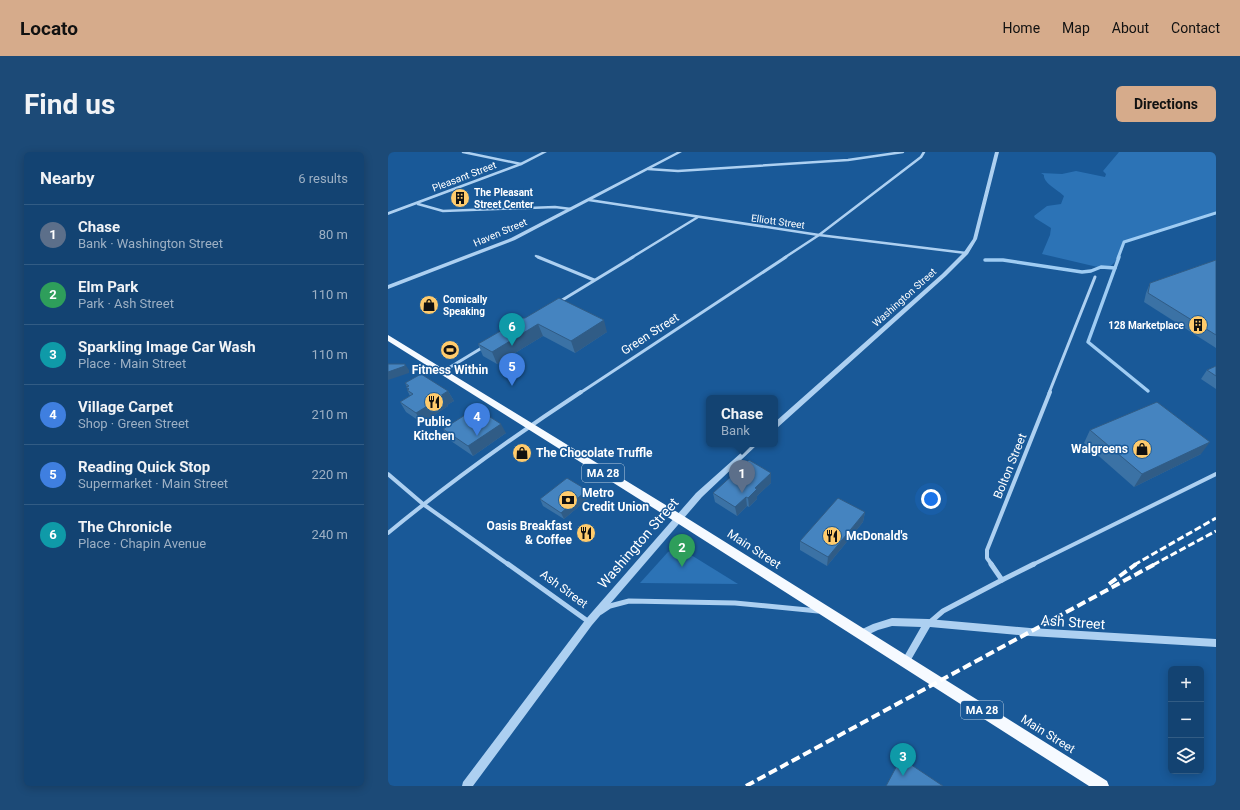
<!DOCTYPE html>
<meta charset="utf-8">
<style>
:root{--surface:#134372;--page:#1c4a77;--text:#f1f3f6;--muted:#9db0c4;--line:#325c84;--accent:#d6ab8b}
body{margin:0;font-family:Roboto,sans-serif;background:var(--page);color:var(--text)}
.controls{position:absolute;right:12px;bottom:12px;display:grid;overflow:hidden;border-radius:6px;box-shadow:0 2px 10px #0003}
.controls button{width:36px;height:36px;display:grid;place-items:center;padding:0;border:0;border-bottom:1px solid var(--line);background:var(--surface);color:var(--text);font:20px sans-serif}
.you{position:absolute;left:543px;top:347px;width:14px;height:14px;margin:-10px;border:3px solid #fff;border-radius:50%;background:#1a73e8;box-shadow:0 0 0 6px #1a73e833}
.badge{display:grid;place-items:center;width:26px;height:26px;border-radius:50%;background:var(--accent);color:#fff;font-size:13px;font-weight:700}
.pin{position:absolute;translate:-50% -33px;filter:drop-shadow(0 1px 2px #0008)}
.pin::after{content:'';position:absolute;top:21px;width:14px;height:12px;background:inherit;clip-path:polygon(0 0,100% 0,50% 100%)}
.popup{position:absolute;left:318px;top:243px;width:72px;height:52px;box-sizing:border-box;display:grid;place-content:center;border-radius:6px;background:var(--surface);filter:drop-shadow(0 1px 3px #0005);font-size:13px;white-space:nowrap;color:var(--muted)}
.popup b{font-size:15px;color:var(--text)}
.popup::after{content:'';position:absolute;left:50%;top:100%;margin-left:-8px;border:8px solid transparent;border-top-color:var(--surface)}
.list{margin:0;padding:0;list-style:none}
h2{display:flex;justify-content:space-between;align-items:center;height:52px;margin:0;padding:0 16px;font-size:17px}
h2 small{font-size:13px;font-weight:400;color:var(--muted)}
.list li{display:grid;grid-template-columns:26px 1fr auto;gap:12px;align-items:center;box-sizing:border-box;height:60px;padding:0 16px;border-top:1px solid var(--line)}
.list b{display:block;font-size:15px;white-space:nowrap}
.list p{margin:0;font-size:13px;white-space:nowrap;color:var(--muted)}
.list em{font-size:13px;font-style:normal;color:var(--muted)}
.icon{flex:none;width:22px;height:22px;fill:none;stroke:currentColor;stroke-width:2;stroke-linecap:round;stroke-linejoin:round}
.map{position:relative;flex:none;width:828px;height:634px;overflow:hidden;border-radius:6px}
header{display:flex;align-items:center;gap:24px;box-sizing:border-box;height:56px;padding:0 20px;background:var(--accent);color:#111}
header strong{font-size:19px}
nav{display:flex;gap:22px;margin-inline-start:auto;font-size:14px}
.intro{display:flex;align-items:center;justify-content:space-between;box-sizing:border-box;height:96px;padding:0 24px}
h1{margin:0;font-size:28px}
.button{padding:10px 18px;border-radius:6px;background:var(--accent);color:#111;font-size:14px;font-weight:700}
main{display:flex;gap:24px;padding:0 24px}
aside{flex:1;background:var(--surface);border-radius:6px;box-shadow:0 2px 10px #0003}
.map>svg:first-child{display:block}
.green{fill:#2c73b6}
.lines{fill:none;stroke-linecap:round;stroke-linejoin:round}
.stream-far1{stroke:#9fccf3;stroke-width:3}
.stream{stroke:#9fccf3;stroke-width:3.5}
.minor-far3{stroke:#add0f1;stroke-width:2.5}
.minor-far2{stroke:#add0f1;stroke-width:3}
.minor-far1{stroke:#add0f1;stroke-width:4}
.minor{stroke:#add0f1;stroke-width:5}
.tertiary{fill:#add0f1;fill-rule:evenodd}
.primary{fill:#f6faff;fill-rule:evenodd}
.rail-far1{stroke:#fff;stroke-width:3;stroke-dasharray:7 3;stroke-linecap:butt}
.rail{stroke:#fff;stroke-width:4;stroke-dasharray:9 4;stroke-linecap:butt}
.wall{fill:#3b72a5}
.shaded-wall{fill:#305c86}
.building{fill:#4584c0;stroke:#305c86}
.labels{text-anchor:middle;stroke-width:3;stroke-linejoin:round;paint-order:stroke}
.far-street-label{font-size:10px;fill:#fff;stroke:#195998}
.far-poi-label{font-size:10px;font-weight:bold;fill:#fff;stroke:#195998;text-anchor:start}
.shield{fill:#195998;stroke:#bacde0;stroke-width:1}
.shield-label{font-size:11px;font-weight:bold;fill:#fff}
.street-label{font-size:12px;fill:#fff;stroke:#195998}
.poi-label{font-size:12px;font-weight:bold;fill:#fff;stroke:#195998;text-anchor:start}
.near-street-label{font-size:14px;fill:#fff;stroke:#195998}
</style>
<header>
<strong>Locato</strong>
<nav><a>Home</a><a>Map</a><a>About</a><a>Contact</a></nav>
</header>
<div class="intro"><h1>Find us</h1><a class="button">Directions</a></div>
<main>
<aside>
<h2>Nearby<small>6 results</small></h2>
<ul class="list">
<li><span class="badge" style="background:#5c6f8a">1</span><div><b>Chase</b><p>Bank · Washington Street</p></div><em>80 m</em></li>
<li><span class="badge" style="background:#2e9e5b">2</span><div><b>Elm Park</b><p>Park · Ash Street</p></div><em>110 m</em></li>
<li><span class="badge" style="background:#0f9aa8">3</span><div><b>Sparkling Image Car Wash</b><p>Place · Main Street</p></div><em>110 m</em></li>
<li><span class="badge" style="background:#3f7fe0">4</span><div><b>Village Carpet</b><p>Shop · Green Street</p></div><em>210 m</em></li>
<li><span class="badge" style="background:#3f7fe0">5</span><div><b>Reading Quick Stop</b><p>Supermarket · Main Street</p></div><em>220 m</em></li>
<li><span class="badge" style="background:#0f9aa8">6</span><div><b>The Chronicle</b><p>Place · Chapin Avenue</p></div><em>240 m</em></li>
</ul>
</aside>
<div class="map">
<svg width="828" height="634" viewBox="0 0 828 634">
<rect width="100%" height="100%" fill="#195998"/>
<g class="green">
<path d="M731,0H828V62L737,90C735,100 728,112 718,117L654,102L662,83L663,76L647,66L646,64L659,54L673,52L676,44C670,38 655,31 656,23L653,21L674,22L688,19L717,25L718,22L715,19Z"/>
<polygon points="289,396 295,398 350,432 252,431 280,400"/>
</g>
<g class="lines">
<polyline class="stream-far1" points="730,106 736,90 828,61"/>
<g class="stream">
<polyline points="731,105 700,190 760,239"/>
<polyline points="597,108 615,108 694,120 703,119 713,115 727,116"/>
</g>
<g class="minor-far3">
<polyline points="75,0 133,12"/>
<polyline points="260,17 290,19 460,8 515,0"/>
<polyline points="201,48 431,83 578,101"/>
<polyline points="30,52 55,59 167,55 183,57"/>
<polyline points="148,104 152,106"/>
<polyline points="243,106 310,65"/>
<polyline points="396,106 431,83 533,5 536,0"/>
</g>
<g class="minor-far2">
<polyline points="150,105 206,128"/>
<polyline points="171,150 245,105"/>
<polyline points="54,220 97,194"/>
<polyline points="192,241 398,105"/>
<polyline points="661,241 707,125"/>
</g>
<g class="minor-far1">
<polyline points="0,322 35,352 121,413"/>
<path d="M0,381C62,330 126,284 193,240"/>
<polyline points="604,413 599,406 599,398 662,240"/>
<polyline points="644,413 828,322"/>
</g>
<g class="minor">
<polyline points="120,412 201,470"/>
<polyline points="614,428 646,412"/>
<polyline points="213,460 222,454 241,449 347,451 430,459"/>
<polyline points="541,471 555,459 614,428 603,412"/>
</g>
<g class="tertiary">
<polygon points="154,0 159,0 134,13 0,63 0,60 132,11"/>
<polygon points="289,0 294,0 127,88 0,137 0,133 123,86"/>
<polygon points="607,0 611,0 589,87 580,102 558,124 389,276 387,276 387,270 554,122 576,100 585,87"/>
<polygon points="363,292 370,292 314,345 204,473 85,634 74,634 75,630 198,467 308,341"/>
<polygon points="504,466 540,467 642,476 828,487 828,495 642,484 542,475 520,513 517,514 514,513 513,510 533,475 504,474 490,478 473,486 470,485 469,482 470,479 485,472"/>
</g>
<polygon class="primary" points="0,183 294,363 719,629 721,634 701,634 286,369 0,189"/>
<g class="rail-far1">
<polyline points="746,413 828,366"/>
<polyline points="765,413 828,379"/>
</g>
<g class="rail">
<polyline points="721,432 748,412"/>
<polyline points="358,634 767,412"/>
</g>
</g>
<g class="wall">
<polygon points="828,108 828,196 756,150 758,141 762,131"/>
<polygon points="137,166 219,180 187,201 155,184 109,212 95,204 90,192"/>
<polygon points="828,214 828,237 813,227 819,218"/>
<polygon points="17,231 60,239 66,249 59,253 60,254 34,271 18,260 12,250 22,244 19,238 20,237 18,235 19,235"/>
<polygon points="55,277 118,281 85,304 60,287"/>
<polygon points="702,278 813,302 746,335 696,291"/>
<polygon points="383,331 369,344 369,347 361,355 359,354 349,364 327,350 325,341"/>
<polygon points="199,338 202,345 176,367 155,354 152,347"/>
<polygon points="477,360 475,370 439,414 412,398 412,389"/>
</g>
<g class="shaded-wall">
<polygon points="216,168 219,180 187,201 183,189"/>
<polygon points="150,172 155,184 109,212 104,200"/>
<polygon points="17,212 21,218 21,221 0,228 0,220"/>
<polygon points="60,239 66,249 59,253 60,254 34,271 28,261"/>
<polygon points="113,272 118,281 85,304 80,294"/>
<polygon points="822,290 813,302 746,335 754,322"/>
<polygon points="383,321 383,331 369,344 369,347 361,355 360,346 367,336"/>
<polygon points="199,338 202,345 176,367 173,361"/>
<polygon points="358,345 359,354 349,364 347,355"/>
<polygon points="477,360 475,370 439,414 440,405"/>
</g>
<g class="building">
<polygon points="828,108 828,183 760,141 762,131"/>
<polygon points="171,146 216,168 183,189 150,172 104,200 90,192 135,166 137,166"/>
<polygon points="0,212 17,212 17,214 0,220"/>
<polygon points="828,214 828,224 819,218"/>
<polygon points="33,222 60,239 52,244 54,245 28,261 12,250 25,242 19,238 21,237 18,235 21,234 17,231"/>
<polygon points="769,250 822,290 754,322 702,278"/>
<polygon points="88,256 113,272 80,294 55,277"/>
<polygon points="361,308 383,321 367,336 369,337 360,346 358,345 347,355 325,341"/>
<polygon points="179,326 199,338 173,361 152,347"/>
<polygon points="450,346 477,360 440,405 412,389"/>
<polygon points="513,606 555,634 498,634"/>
</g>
<defs>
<g id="building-disc" transform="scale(1)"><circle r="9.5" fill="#ffcb6c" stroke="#195998"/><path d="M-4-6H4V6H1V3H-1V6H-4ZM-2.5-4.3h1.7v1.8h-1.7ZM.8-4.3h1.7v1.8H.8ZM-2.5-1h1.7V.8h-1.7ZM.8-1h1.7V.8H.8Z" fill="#111"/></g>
<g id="shop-disc" transform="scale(1)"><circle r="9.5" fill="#ffcb6c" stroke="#195998"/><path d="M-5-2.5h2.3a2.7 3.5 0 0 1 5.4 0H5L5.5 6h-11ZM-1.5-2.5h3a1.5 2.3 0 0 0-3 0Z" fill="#111"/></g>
<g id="stadium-disc" transform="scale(1)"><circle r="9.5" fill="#ffcb6c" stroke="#195998"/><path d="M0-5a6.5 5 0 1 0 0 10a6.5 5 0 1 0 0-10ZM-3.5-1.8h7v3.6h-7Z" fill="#111"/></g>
<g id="restaurant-disc" transform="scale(1)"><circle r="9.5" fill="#ffcb6c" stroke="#195998"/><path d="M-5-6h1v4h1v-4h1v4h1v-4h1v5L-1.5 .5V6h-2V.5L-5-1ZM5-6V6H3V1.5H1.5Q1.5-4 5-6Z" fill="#111"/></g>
<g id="bank-disc" transform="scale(1)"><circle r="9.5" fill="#ffcb6c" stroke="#195998"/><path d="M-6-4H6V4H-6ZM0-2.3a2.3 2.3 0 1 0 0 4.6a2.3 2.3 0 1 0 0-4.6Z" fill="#111"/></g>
</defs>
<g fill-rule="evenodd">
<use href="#building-disc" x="72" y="46"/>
<use href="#shop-disc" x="41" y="153"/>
<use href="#building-disc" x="810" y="173"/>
<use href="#stadium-disc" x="62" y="198"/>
<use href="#restaurant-disc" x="46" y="250"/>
<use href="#shop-disc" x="754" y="297"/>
<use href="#shop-disc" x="134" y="301"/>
<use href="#bank-disc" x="180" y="348"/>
<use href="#restaurant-disc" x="198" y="381"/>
<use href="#restaurant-disc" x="444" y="384"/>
</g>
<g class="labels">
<g class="far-street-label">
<text transform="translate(76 24) rotate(-21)" y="4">Pleasant Street</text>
<text transform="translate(390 69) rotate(8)" y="4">Elliott Street</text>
<text transform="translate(112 80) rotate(-23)" y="4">Haven Street</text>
<text transform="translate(516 145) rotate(-42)" y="4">Washington Street</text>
</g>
<g class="far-poi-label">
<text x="86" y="44">The Pleasant<tspan x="86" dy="12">Street Center</tspan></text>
<text x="55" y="151">Comically<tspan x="55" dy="12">Speaking</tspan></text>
<text x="796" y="177" text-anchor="end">128 Marketplace</text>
</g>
<g class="shield">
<rect x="194" y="312" width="42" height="18" rx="3"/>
<rect x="573" y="549" width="42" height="18" rx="3"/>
</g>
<g class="shield-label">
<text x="215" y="325">MA 28</text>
<text x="594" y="562">MA 28</text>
</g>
<g class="street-label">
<text transform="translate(262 182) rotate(-33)" y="4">Green Street</text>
<text transform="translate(622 314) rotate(-68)" y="4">Bolton Street</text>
<text transform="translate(366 397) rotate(33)" y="4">Main Street</text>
<text transform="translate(176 437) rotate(36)" y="4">Ash Street</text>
<text transform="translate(660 582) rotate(32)" y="4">Main Street</text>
</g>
<g class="poi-label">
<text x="62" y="222" text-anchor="middle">Fitness Within</text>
<text x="46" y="274" text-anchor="middle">Public<tspan x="46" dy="14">Kitchen</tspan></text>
<text x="740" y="301" text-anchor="end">Walgreens</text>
<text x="148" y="305">The Chocolate Truffle</text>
<text x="194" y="345">Metro<tspan x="194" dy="14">Credit Union</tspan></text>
<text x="184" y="378" text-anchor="end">Oasis Breakfast<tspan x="184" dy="14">&amp; Coffee</tspan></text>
<text x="458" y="388">McDonald's</text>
</g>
<g class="near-street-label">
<text transform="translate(250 391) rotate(-49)" y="5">Washington Street</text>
<text transform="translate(685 470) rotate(4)" y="5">Ash Street</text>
</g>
</g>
</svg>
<div class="controls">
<button>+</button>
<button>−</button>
<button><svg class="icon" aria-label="layers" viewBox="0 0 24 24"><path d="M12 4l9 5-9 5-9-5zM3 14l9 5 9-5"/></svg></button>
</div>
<div class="you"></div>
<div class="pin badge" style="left:354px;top:341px;background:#5c6f8a">1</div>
<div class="popup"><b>Chase</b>Bank</div>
<div class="pin badge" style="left:294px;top:415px;background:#2e9e5b">2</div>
<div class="pin badge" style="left:515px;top:624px;background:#0f9aa8">3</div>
<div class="pin badge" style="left:89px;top:284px;background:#3f7fe0">4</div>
<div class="pin badge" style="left:124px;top:234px;background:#3f7fe0">5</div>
<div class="pin badge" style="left:124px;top:194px;background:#0f9aa8">6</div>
</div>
</main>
